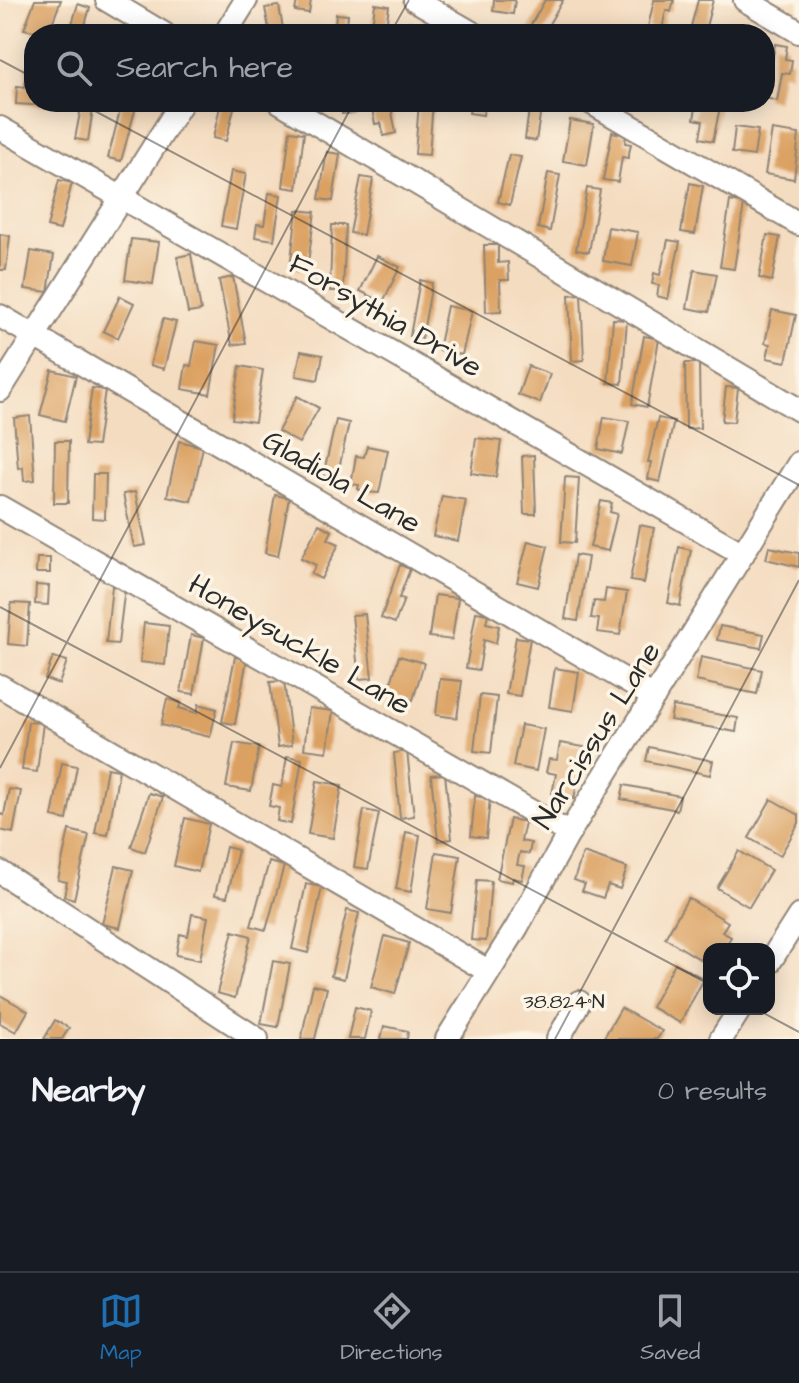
<!DOCTYPE html>
<meta charset="utf-8">
<style>
:root{--surface:#171b24;--page:#20242c;--text:#f1f3f6;--muted:#9ea1a6;--line:#363941;--accent:#1f6fb2}
body{margin:0;font-family:"Architects Daughter",sans-serif;background:var(--page);color:var(--text)}
.controls{position:absolute;right:24px;bottom:24px;display:grid;overflow:hidden;border-radius:16px;box-shadow:0 4px 20px #0003}
.controls button{width:72px;height:72px;display:grid;place-items:center;padding:0;border:0;border-bottom:2px solid var(--line);background:var(--surface);color:var(--text);font:40px sans-serif}
.list{margin:0;padding:0;list-style:none}
h2{display:flex;justify-content:space-between;align-items:center;height:104px;margin:0;padding:0 32px;font-size:34px}
h2 small{font-size:26px;font-weight:400;color:var(--muted)}
.icon{flex:none;width:44px;height:44px;fill:none;stroke:currentColor;stroke-width:2;stroke-linecap:round;stroke-linejoin:round}
.map{position:relative;flex:none;width:799px;height:1039px;overflow:hidden}
.search{position:absolute;background:var(--surface);box-shadow:0 4px 20px #0003;left:24px;right:24px;top:24px;height:88px;display:flex;align-items:center;gap:20px;box-sizing:border-box;padding:0 28px;border-radius:32px;color:var(--muted);font-size:30px}
.sheet{height:232px;background:var(--surface)}
nav{display:flex;justify-content:space-around;align-items:center;box-sizing:border-box;height:112px;border-top:2px solid var(--line);background:var(--surface);font-size:22px;color:var(--muted)}
nav a{display:grid;justify-items:center;gap:4px}
nav .on{color:var(--accent)}
.map>svg:first-child{display:block}
.building{fill:#dba162}
.lines{fill:none;stroke-linecap:round;stroke-linejoin:round}
.minor-casing{stroke:#908476;stroke-width:26}
.minor{stroke:#fff;stroke-width:22}
.ticks{fill:none;stroke:#2b2b2b;stroke-width:2;stroke-opacity:0.45}
.labels{text-anchor:middle;stroke-width:7;stroke-linejoin:round;paint-order:stroke}
.street-label{font-size:30px;fill:#2b2b2b;stroke:#fcf5e5}
.ticks-label{font-size:20px;text-anchor:middle;fill:#2b2b2b;stroke:#fcf5e5;stroke-width:7;stroke-linejoin:round;paint-order:stroke}
</style>
<div class="map">
<svg width="799" height="1039" viewBox="0 0 799 1039">
<rect width="100%" height="100%" fill="#fcf5e5"/>
<filter id="ink" filterUnits="userSpaceOnUse"><feTurbulence type="fractalNoise" baseFrequency=".0125" numOctaves="2"/><feDisplacementMap in="SourceGraphic" scale="16" xChannelSelector="R" yChannelSelector="G"/><feConvolveMatrix kernelMatrix="1 2 1 2 8 2 1 2 1" color-interpolation-filters="sRGB"/></filter>
<filter id="wash" filterUnits="userSpaceOnUse"><feTurbulence type="fractalNoise" baseFrequency=".006" numOctaves="4" result="noise"/><feDisplacementMap in="SourceGraphic" scale="32" xChannelSelector="R" yChannelSelector="G"/><feGaussianBlur stdDeviation="1.8" result="paint"/><feColorMatrix in="noise" values="0 0 0 0 0 0 0 0 0 0 0 0 0 0 0 0 0 1.4 0 .05"/><feComposite in="paint" operator="in"/></filter>
<g filter="url(#wash)">
<rect width="100%" height="100%" fill="#f4dcc0"/>
<g id="blocks">
<g class="building">
<polygon points="35,0 61,0 48,34 24,29"/>
<polygon points="297,0 311,0 309,13 295,11"/>
<polygon points="494,0 515,0 513,14 493,11"/>
<polygon points="545,0 563,0 543,34 535,34 528,30"/>
<polygon points="654,0 674,0 671,12 666,10 662,30 648,27"/>
<polygon points="698,0 713,0 704,34 689,34"/>
<polygon points="78,4 90,8 82,34 69,34"/>
<polygon points="375,4 389,6 385,34 371,34"/>
<polygon points="279,6 284,34 270,34 265,8"/>
<polygon points="336,14 348,15 346,34 334,34"/>
<polygon points="410,22 428,26 427,34 408,34"/>
<polygon points="735,24 756,27 754,34 733,34"/>
<polygon points="775,44 787,46 785,59 792,60 790,74 782,73 777,101 766,98"/>
<polygon points="27,64 34,65 34,102 49,102 48,106 16,104 17,86 25,87"/>
<polygon points="82,102 94,102 88,141 75,139"/>
<polygon points="221,102 235,104 226,141 213,138"/>
<polygon points="342,102 356,102 356,113 342,114"/>
<polygon points="390,102 396,133 384,136 381,123 375,124 371,103"/>
<polygon points="419,102 433,102 429,155 415,154"/>
<polygon points="471,102 485,102 483,115 469,113"/>
<polygon points="530,102 542,102 536,141 525,139"/>
<polygon points="697,102 721,102 713,141 700,138 703,121 694,119"/>
<polygon points="122,103 136,107 121,161 108,158"/>
<polygon points="570,120 594,124 587,165 563,161"/>
<polygon points="735,127 758,130 754,156 732,153"/>
<polygon points="772,130 799,134 794,179 765,174"/>
<polygon points="290,131 304,133 297,189 283,187"/>
<polygon points="612,132 626,135 625,143 631,144 628,158 622,157 618,182 603,180"/>
<polygon points="327,152 340,154 333,201 319,199"/>
<polygon points="509,155 521,157 510,205 498,202"/>
<polygon points="231,171 246,174 236,229 221,226"/>
<polygon points="548,173 560,175 550,231 538,228"/>
<polygon points="361,177 373,179 363,235 350,233"/>
<polygon points="59,180 72,183 60,230 47,227"/>
<polygon points="690,183 703,186 695,234 681,232"/>
<polygon points="587,188 600,190 589,252 576,250"/>
<polygon points="269,193 281,195 274,240 255,237 257,224 264,225"/>
<polygon points="730,201 744,204 734,269 720,267"/>
<polygon points="297,210 315,212 307,270 290,268"/>
<polygon points="332,225 346,225 343,291 330,291"/>
<polygon points="608,227 638,232 632,266 603,261"/>
<polygon points="0,234 10,236 6,270 0,270"/>
<polygon points="767,235 780,237 772,281 759,278"/>
<polygon points="131,239 159,242 153,284 125,280"/>
<polygon points="668,240 680,242 668,299 657,296 659,285 652,284 654,273 660,275"/>
<polygon points="484,245 498,245 498,263 508,262 509,280 500,280 501,311 486,312"/>
<polygon points="31,251 54,255 48,292 25,289"/>
<polygon points="191,254 201,311 188,313 177,257"/>
<polygon points="377,256 400,267 383,302 360,291"/>
<polygon points="694,270 717,274 709,312 687,308"/>
<polygon points="233,277 246,343 232,345 219,280"/>
<polygon points="420,280 432,283 422,338 410,336"/>
<polygon points="581,294 584,360 572,361 569,295"/>
<polygon points="120,296 134,303 118,338 103,331"/>
<polygon points="447,306 472,311 462,355 438,350"/>
<polygon points="772,310 796,315 786,362 767,358 770,344 765,343"/>
<polygon points="163,319 176,322 164,369 150,365"/>
<polygon points="613,319 627,320 622,384 608,383"/>
<polygon points="644,336 659,339 647,407 632,404"/>
<polygon points="196,341 219,345 210,394 182,389 186,365 191,366"/>
<polygon points="301,351 323,355 318,380 296,376"/>
<polygon points="685,363 699,363 700,428 686,429"/>
<polygon points="240,366 263,370 255,422 232,419"/>
<polygon points="528,366 550,374 540,403 518,395"/>
<polygon points="52,370 76,376 65,421 40,415"/>
<polygon points="726,387 738,388 734,422 722,421"/>
<polygon points="92,388 105,390 97,446 84,445"/>
<polygon points="297,396 319,408 299,443 278,431"/>
<polygon points="30,416 35,480 24,481 23,467 18,468 14,418"/>
<polygon points="604,417 629,421 622,454 598,449"/>
<polygon points="658,418 674,421 660,482 648,479 651,462 648,462"/>
<polygon points="336,420 349,423 337,478 323,476"/>
<polygon points="476,438 501,441 496,477 471,473"/>
<polygon points="55,441 69,441 68,503 54,503"/>
<polygon points="179,441 203,447 191,501 167,496"/>
<polygon points="367,446 388,450 379,493 364,492 358,489 359,485 351,484 356,456 364,457"/>
<polygon points="534,455 536,514 524,514 522,456"/>
<polygon points="93,474 106,474 105,519 92,518"/>
<polygon points="565,477 579,478 575,543 561,542"/>
<polygon points="135,492 146,545 134,547 123,494"/>
<polygon points="275,495 289,498 278,556 265,553"/>
<polygon points="442,496 466,500 458,541 433,536"/>
<polygon points="601,501 612,503 610,512 617,514 608,551 590,547"/>
<polygon points="319,524 332,531 328,539 339,544 321,579 311,574 316,565 301,558"/>
<polygon points="640,525 654,528 644,583 630,581"/>
<polygon points="528,541 548,546 538,587 517,582"/>
<polygon points="679,547 691,550 680,606 668,603"/>
<polygon points="769,547 799,553 799,567 766,559"/>
<polygon points="575,555 588,557 578,621 565,619"/>
<polygon points="37,558 50,558 50,573 36,573"/>
<polygon points="400,565 410,569 399,598 404,599 395,623 381,618"/>
<polygon points="36,585 49,586 48,605 35,604"/>
<polygon points="112,586 125,587 118,644 106,643"/>
<polygon points="606,589 627,592 620,635 597,632 599,619 591,618 594,601 604,602"/>
<polygon points="435,595 458,598 452,640 429,637"/>
<polygon points="11,603 30,604 27,646 8,644"/>
<polygon points="476,612 488,614 486,623 499,626 496,643 484,640 479,670 466,668"/>
<polygon points="365,614 372,678 359,679 352,615"/>
<polygon points="144,623 169,626 165,665 140,662"/>
<polygon points="720,626 764,634 761,648 717,640"/>
<polygon points="191,635 204,638 194,694 181,692"/>
<polygon points="516,637 530,639 520,696 506,694"/>
<polygon points="399,656 424,663 413,700 388,693"/>
<polygon points="53,657 67,661 59,684 45,679"/>
<polygon points="235,657 247,659 235,724 222,722"/>
<polygon points="701,657 762,670 757,694 696,681"/>
<polygon points="555,668 579,672 573,711 549,707"/>
<polygon points="440,679 462,681 457,718 436,715"/>
<polygon points="284,681 292,745 278,747 270,682"/>
<polygon points="480,695 497,697 491,753 474,751"/>
<polygon points="167,699 181,703 179,708 197,713 199,704 217,709 210,737 161,725"/>
<polygon points="673,706 738,718 736,732 670,720"/>
<polygon points="309,708 333,711 327,752 304,749"/>
<polygon points="28,722 43,723 37,772 22,770"/>
<polygon points="521,725 544,729 536,771 513,766"/>
<polygon points="234,743 259,747 251,791 226,787"/>
<polygon points="560,743 584,747 574,799 552,794 556,774 546,772 549,759 557,760"/>
<polygon points="649,747 713,761 710,775 646,761"/>
<polygon points="407,751 414,816 400,818 394,753"/>
<polygon points="287,756 302,759 291,824 277,821 279,808 269,806 273,785 282,787"/>
<polygon points="62,763 77,766 67,820 52,817"/>
<polygon points="107,768 119,770 108,835 95,833"/>
<polygon points="445,774 452,839 438,841 431,775"/>
<polygon points="317,781 342,785 333,838 308,834"/>
<polygon points="624,785 680,796 677,810 621,799"/>
<polygon points="9,789 21,791 13,833 0,830 0,814 4,815"/>
<polygon points="149,793 163,797 145,852 131,847"/>
<polygon points="475,796 490,798 486,838 471,836"/>
<polygon points="771,799 799,815 799,823 780,856 749,838"/>
<polygon points="364,810 379,813 368,869 354,867"/>
<polygon points="185,818 209,824 198,872 174,866"/>
<polygon points="510,819 525,822 521,841 531,843 529,854 520,852 517,865 525,866 522,880 513,878 512,882 497,879"/>
<polygon points="69,830 89,835 74,899 64,896 67,882 58,880"/>
<polygon points="406,832 420,835 411,892 396,889"/>
<polygon points="226,847 238,850 227,897 215,895"/>
<polygon points="739,851 771,870 749,907 717,888"/>
<polygon points="436,852 460,856 451,913 427,909"/>
<polygon points="583,853 627,868 620,889 608,885 603,898 582,891 585,884 574,880"/>
<polygon points="269,862 284,866 266,930 251,926"/>
<polygon points="116,866 133,870 120,928 102,924"/>
<polygon points="477,880 491,881 486,941 471,940"/>
<polygon points="306,884 322,887 308,953 292,949"/>
<polygon points="688,898 728,922 722,932 731,937 724,949 709,949 703,961 665,938"/>
<polygon points="347,910 359,913 344,979 331,976"/>
<polygon points="192,914 208,917 200,960 176,955 180,934 188,936"/>
<polygon points="233,931 251,936 235,998 217,993"/>
<polygon points="385,936 409,943 395,994 371,987"/>
<polygon points="273,961 290,964 278,1027 261,1024"/>
<polygon points="675,963 704,979 680,1023 651,1007"/>
<polygon points="313,985 327,988 315,1039 301,1039"/>
<polygon points="0,995 28,1011 16,1032 0,1023"/>
<polygon points="355,1007 371,1011 365,1039 348,1039"/>
<polygon points="621,1008 662,1031 657,1039 603,1039"/>
<polygon points="55,1020 69,1028 62,1039 44,1039"/>
<polygon points="384,1026 408,1031 407,1039 381,1039"/>
</g>
</g>
</g>
<g filter="url(#ink)">
<use href="#blocks" fill-opacity="0" stroke="#908476" stroke-width="2"/>
<g class="lines">
<g class="minor-casing">
<g id="minor">
<polyline points="107,0 164,34"/>
<polyline points="415,0 474,34"/>
<polyline points="745,0 799,32"/>
<polyline points="225,34 246,0"/>
<polyline points="280,102 799,410"/>
<polyline points="590,102 799,224"/>
<polyline points="0,128 743,554"/>
<polyline points="0,316 654,697"/>
<polyline points="0,390 182,102"/>
<polyline points="0,507 569,833"/>
<polyline points="0,686 488,971"/>
<polyline points="0,872 257,1039"/>
<polyline points="769,963 799,916"/>
<polyline points="447,1039 517,927 569,833 799,463"/>
<polyline points="558,1039 579,1002"/>
<polyline points="721,1039 740,1009"/>
</g>
</g>
<use href="#minor" class="minor"/>
</g>
</g>
<path class="ticks" d="M390,34L409,0M0,60L34,78M78,102L799,485M0,607L709,984M0,768L354,102M756,1009L799,1032M555,1039L799,580"/>
<g class="labels">
<g class="street-label">
<text transform="translate(386 315) rotate(30)" y="10">Forsythia Drive</text>
<text transform="translate(342 481) rotate(30)" y="10">Gladiola Lane</text>
<text transform="translate(300 644) rotate(30)" y="10">Honeysuckle Lane</text>
<text transform="translate(596 735) rotate(-58)" y="10">Narcissus Lane</text>
</g>
</g>
<g class="ticks-label">
<text x="564" y="1008">38.824°N</text>
</g>
</svg>
<div class="controls">
<button><svg class="icon" aria-label="locate" viewBox="0 0 24 24"><circle cx="12" cy="12" r="6"/><path d="M12 2v4M12 18v4M2 12h4M18 12h4"/></svg></button>
</div>
<div class="search"><svg class="icon" aria-label="search" viewBox="0 0 24 24"><circle cx="10" cy="10" r="6"/><path d="M15 15l6 6"/></svg>Search here</div>
</div>
<section class="sheet">
<h2>Nearby<small>0 results</small></h2>
<ul class="list">
</ul>
</section>
<nav>
<a class="on"><svg class="icon" aria-label="map" viewBox="0 0 24 24"><path d="M3 6l6-2 6 2 6-2v14l-6 2-6-2-6 2zM9 4v14M15 6v14"/></svg>Map</a>
<a><svg class="icon" aria-label="directions" viewBox="0 0 24 24"><path d="M12 3l9 9-9 9-9-9zM9 14v-3h6M13 9l2 2-2 2"/></svg>Directions</a>
<a><svg class="icon" aria-label="saved" viewBox="0 0 24 24"><path d="M7 4h10v16l-5-4-5 4z"/></svg>Saved</a>
</nav>
